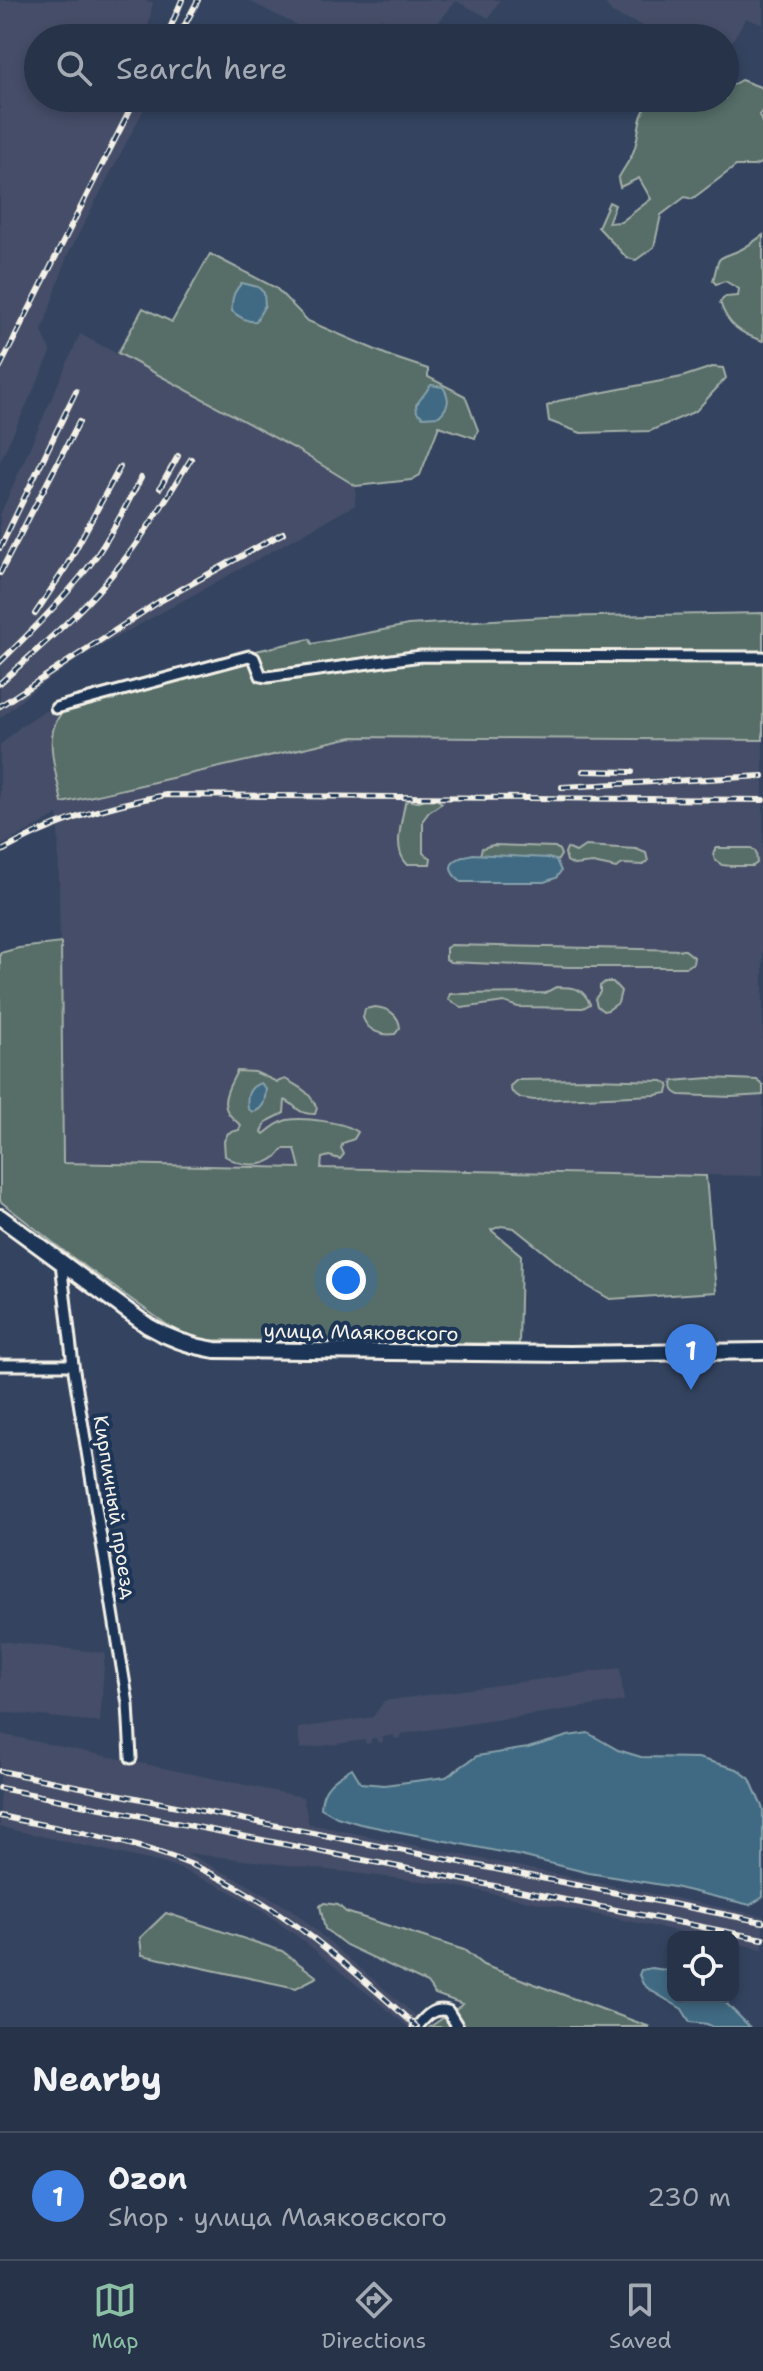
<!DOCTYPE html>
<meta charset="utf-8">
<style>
:root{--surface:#273348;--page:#2f3b4f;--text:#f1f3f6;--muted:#a4aab4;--line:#434e60;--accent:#8abfa5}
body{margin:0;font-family:"Shantell Sans",sans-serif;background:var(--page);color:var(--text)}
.controls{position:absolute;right:24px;bottom:24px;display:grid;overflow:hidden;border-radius:16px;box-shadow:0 4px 12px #0003}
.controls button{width:72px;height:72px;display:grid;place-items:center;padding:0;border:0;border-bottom:2px solid var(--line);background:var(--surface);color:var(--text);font:40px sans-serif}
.you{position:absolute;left:346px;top:1280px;width:28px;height:28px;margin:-20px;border:6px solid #fff;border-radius:50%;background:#1a73e8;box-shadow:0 0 0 12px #1a73e833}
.badge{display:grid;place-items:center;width:52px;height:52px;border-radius:50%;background:var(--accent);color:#fff;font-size:26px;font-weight:700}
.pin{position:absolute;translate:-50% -66px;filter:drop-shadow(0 2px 4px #0008)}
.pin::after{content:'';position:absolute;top:42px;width:28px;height:24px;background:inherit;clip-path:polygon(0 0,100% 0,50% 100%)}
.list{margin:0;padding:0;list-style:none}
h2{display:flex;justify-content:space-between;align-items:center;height:104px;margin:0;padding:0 32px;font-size:34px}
h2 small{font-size:26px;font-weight:400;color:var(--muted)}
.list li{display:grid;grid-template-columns:52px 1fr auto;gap:24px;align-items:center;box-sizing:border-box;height:128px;padding:0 32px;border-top:2px solid var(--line)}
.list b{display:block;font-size:30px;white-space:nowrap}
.list p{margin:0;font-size:26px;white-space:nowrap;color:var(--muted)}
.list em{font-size:26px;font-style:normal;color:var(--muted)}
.icon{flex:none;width:44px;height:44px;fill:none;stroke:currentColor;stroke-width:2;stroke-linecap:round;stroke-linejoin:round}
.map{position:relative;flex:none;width:763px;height:2027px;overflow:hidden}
.search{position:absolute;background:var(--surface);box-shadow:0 4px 12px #0003;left:24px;right:24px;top:24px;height:88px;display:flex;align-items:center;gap:20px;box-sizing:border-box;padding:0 28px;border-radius:44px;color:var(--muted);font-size:30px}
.sheet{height:232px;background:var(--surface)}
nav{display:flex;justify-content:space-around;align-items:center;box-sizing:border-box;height:112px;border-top:2px solid var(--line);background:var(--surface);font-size:22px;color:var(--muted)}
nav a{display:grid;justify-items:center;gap:4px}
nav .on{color:var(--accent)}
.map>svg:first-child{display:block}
.built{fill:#444e67}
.green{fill:#566d68;stroke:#a5afa8;stroke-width:2}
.water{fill:#3f6b83;stroke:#87a1ab;stroke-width:2}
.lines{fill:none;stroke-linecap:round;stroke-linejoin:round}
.street-casing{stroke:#f4f1e8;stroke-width:15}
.secondary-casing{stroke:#f4f1e8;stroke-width:20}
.street{stroke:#1d3557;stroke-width:9}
.secondary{stroke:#1d3557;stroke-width:14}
.rail-casing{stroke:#f4f1e8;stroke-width:6}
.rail{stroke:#1d3557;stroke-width:3;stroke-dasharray:9;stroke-linecap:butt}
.labels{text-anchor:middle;stroke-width:8;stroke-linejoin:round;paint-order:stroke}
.street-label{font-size:20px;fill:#f4f1e8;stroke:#1d3557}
</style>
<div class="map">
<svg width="763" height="2027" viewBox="0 0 763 2027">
<rect width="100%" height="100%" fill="#344460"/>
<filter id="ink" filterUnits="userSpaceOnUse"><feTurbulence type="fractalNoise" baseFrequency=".0125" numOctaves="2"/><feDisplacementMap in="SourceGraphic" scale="16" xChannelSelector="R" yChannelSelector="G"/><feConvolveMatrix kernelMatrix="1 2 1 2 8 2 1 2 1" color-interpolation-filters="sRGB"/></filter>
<g filter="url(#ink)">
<g class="built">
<polygon points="0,0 139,0 153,2 146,38 38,38 38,98 122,98 144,109 68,254 42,331 51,353 0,461"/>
<polygon points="247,0 500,0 489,18 456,1 426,38 380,18 370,38 322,38"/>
<polygon points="603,0 763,0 763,25 746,18 728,48 725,49 725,38 654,38 653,27 643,26 612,13"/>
<polygon points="80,334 294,448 356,486 355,505 90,652 37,687 0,718 0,515"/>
<polygon points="44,711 60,713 56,719 283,751 352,737 763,740 763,1176 63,1163 58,815 0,846 0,745 20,727"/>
<polygon points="0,1641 105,1653 100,1722 0,1712"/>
<polygon points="620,1668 624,1701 401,1734 401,1738 395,1739 394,1735 383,1737 383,1742 378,1743 376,1738 371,1739 371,1743 366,1744 365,1740 300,1749 298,1728 373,1717 384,1701"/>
<polygon points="0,1734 303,1797 309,1824 763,1916 763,1949 733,1943 733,1937 707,1937 445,1884 186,1853 245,1883 292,1910 429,2027 408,2027 305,1942 267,1914 226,1889 171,1865 0,1827"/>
</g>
<g class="green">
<path d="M741,80L763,88V110L759,115L763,125V162L754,166H736L692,199L685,197L661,215L654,247L636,260L627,258L598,227L609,202L615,205L608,223L621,222L651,199L639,178L620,187L618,179C622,171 628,163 632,155C642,133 634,121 652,98H725V89Z"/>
<path d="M763,235V341C741,334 727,325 720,302L725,297L738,296L739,289L725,281L716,284L713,281C720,252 716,261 740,250C748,246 756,240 763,235Z"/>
<polygon points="210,254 276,288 308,321 392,357 428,369 428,377 465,396 478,430 475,438 439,426 420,475 411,480 356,486 294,448 118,353 143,308 172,322"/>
<polygon points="712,367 723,368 726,378 696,411 650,431 581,433 549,421 547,406 558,401 682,377"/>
<path d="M763,613V740L352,737L62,803C57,773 39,730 67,708L243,664L256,651L310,639L312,644L408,625L546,617Z"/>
<path d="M425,799H436L442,803L429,812L423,820V853L431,858L430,864H407C392,849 402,822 405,803L408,800L417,802Z"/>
<polygon points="493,845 555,847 559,850 561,855 558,860 545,861 480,855 482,848"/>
<polygon points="585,846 636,849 646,853 648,861 643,865 623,864 616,868 593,863 574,865 567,861 565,853 567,848 576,852"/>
<polygon points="716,848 751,848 756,852 757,863 753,866 731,866 722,865 715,860 713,854"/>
<path d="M61,943L63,1163L300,1168L295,1149H283C270,1169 244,1168 225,1156L224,1141L228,1133L239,1130L241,1125C216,1108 225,1095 237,1071L255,1072L277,1082L285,1079C301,1088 309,1091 317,1108L315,1114C296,1114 298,1106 285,1100L284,1113L266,1122L262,1132L264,1134C270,1129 279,1122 287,1120C303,1117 345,1122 358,1132L354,1139L343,1143L341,1148L344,1154L340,1159L329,1156L322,1158L321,1168L706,1176L716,1292L610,1299L584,1284L514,1228L501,1226L491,1230L521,1255L519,1344L205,1340L176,1331L69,1255L0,1201V953L19,948Z"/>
<polygon points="451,945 685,950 694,957 693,963 686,967 568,967 450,962 446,959 446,948"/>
<polygon points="605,982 613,982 621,991 618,1003 608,1010 603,1011 597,1006 595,999 600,992 600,986"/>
<path d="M556,987C572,987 583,987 590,1004L583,1008L518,1007L504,1002L462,1008L448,999L450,994L545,993Z"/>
<path d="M375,1007C387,1008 399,1014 400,1028L395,1034C381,1036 368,1031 363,1018L365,1009Z"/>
<path d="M710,1078L757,1080L763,1085V1095L731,1097L680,1095C673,1092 671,1089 673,1081Z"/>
<polygon points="594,1079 662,1081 669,1085 667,1093 656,1095 534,1100 521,1098 512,1092 510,1086 517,1080"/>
<polygon points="324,1903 338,1905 346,1912 464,1950 483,1965 650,2027 430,2027 463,2004 435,1994 427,1983 346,1945 325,1929 320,1906"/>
<polygon points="166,1913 282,1951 317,1977 296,1988 142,1955 140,1938"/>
</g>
<g class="water">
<path d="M242,283L258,287L264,293L265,305L256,321C249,323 237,316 232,311C231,300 234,290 242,283Z"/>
<path d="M431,385L443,387C450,398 450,406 439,416L423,417L417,412L416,405Z"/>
<path d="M473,854L548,858L556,860L561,871L556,878L544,882H461C441,866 454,858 473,854Z"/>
<path d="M261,1083L266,1089C265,1099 265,1109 253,1112L248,1109C246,1096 248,1087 261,1083Z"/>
<path d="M588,1733L618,1750L641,1757L698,1758L737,1769L750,1779L763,1809V1897L750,1905L674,1887L589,1873L521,1856L360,1824L337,1817L321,1808C321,1787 335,1778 352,1768L361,1783L384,1785L446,1777L477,1756L528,1748L568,1736Z"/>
<polygon points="651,1968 666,1970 673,1973 673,1997 720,1997 750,2027 713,2027 707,2024 690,2022 682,2009 650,1990 643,1984 639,1975 641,1970"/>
</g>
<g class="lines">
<g class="street-casing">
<g id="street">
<polyline points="56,708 249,656 254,658 261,676 267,677 421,656 763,657"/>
<polyline points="61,1263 73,1365 128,1704 131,1758"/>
<polyline points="0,1365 73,1365"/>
<path d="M417,2027C426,2016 433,2007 448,2011L458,2027"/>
</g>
</g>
<g class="secondary-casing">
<path id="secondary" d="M0,1217L148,1326C170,1339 190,1346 215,1350L570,1354L763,1351"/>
</g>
<use href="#street" class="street"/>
<use href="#secondary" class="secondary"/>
<g class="rail-casing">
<g id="rail">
<polyline points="166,38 182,0"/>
<polyline points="178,38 198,0"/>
<polyline points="0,367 136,98"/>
<polyline points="160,488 178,456"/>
<polyline points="0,548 76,391"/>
<polyline points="0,573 79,422"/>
<polyline points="35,614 66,567 120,467"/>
<path d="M0,662C30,633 60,603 86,570C108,542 124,509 141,478"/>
<path d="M0,683C40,647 81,613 115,571C144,537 167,497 191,459"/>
<polyline points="0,706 160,601 283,533"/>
<polyline points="583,771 632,772"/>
<polyline points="562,787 763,776"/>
<path d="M0,852C53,822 106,805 166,795L763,800"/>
<polyline points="0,1771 763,1922"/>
<polyline points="0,1788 763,1939"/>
<path d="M0,1816C70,1831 147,1842 212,1874C291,1913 352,1969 417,2027"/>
</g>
</g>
<use href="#rail" class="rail"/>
</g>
</g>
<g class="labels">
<g class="street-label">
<text transform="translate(361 1332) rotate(1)" y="7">улица Маяковского</text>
<text transform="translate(115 1507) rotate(81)" y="7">Кирпичный проезд</text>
</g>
</g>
</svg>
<div class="controls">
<button><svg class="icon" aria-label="locate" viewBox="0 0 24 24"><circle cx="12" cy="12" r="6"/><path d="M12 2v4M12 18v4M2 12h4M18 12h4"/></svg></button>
</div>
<div class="you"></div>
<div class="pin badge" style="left:691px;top:1390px;background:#3f7fe0">1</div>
<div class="search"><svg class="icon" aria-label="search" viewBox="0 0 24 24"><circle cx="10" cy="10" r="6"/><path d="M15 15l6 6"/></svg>Search here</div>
</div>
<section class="sheet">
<h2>Nearby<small></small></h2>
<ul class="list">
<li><span class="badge" style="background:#3f7fe0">1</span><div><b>Ozon</b><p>Shop · улица Маяковского</p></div><em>230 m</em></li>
</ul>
</section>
<nav>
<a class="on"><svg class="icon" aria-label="map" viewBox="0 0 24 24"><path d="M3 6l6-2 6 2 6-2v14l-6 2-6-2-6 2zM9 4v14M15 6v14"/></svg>Map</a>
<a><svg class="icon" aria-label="directions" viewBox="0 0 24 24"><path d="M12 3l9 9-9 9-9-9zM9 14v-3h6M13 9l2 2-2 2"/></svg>Directions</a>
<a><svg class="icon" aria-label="saved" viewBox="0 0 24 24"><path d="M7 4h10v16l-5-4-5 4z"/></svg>Saved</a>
</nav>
